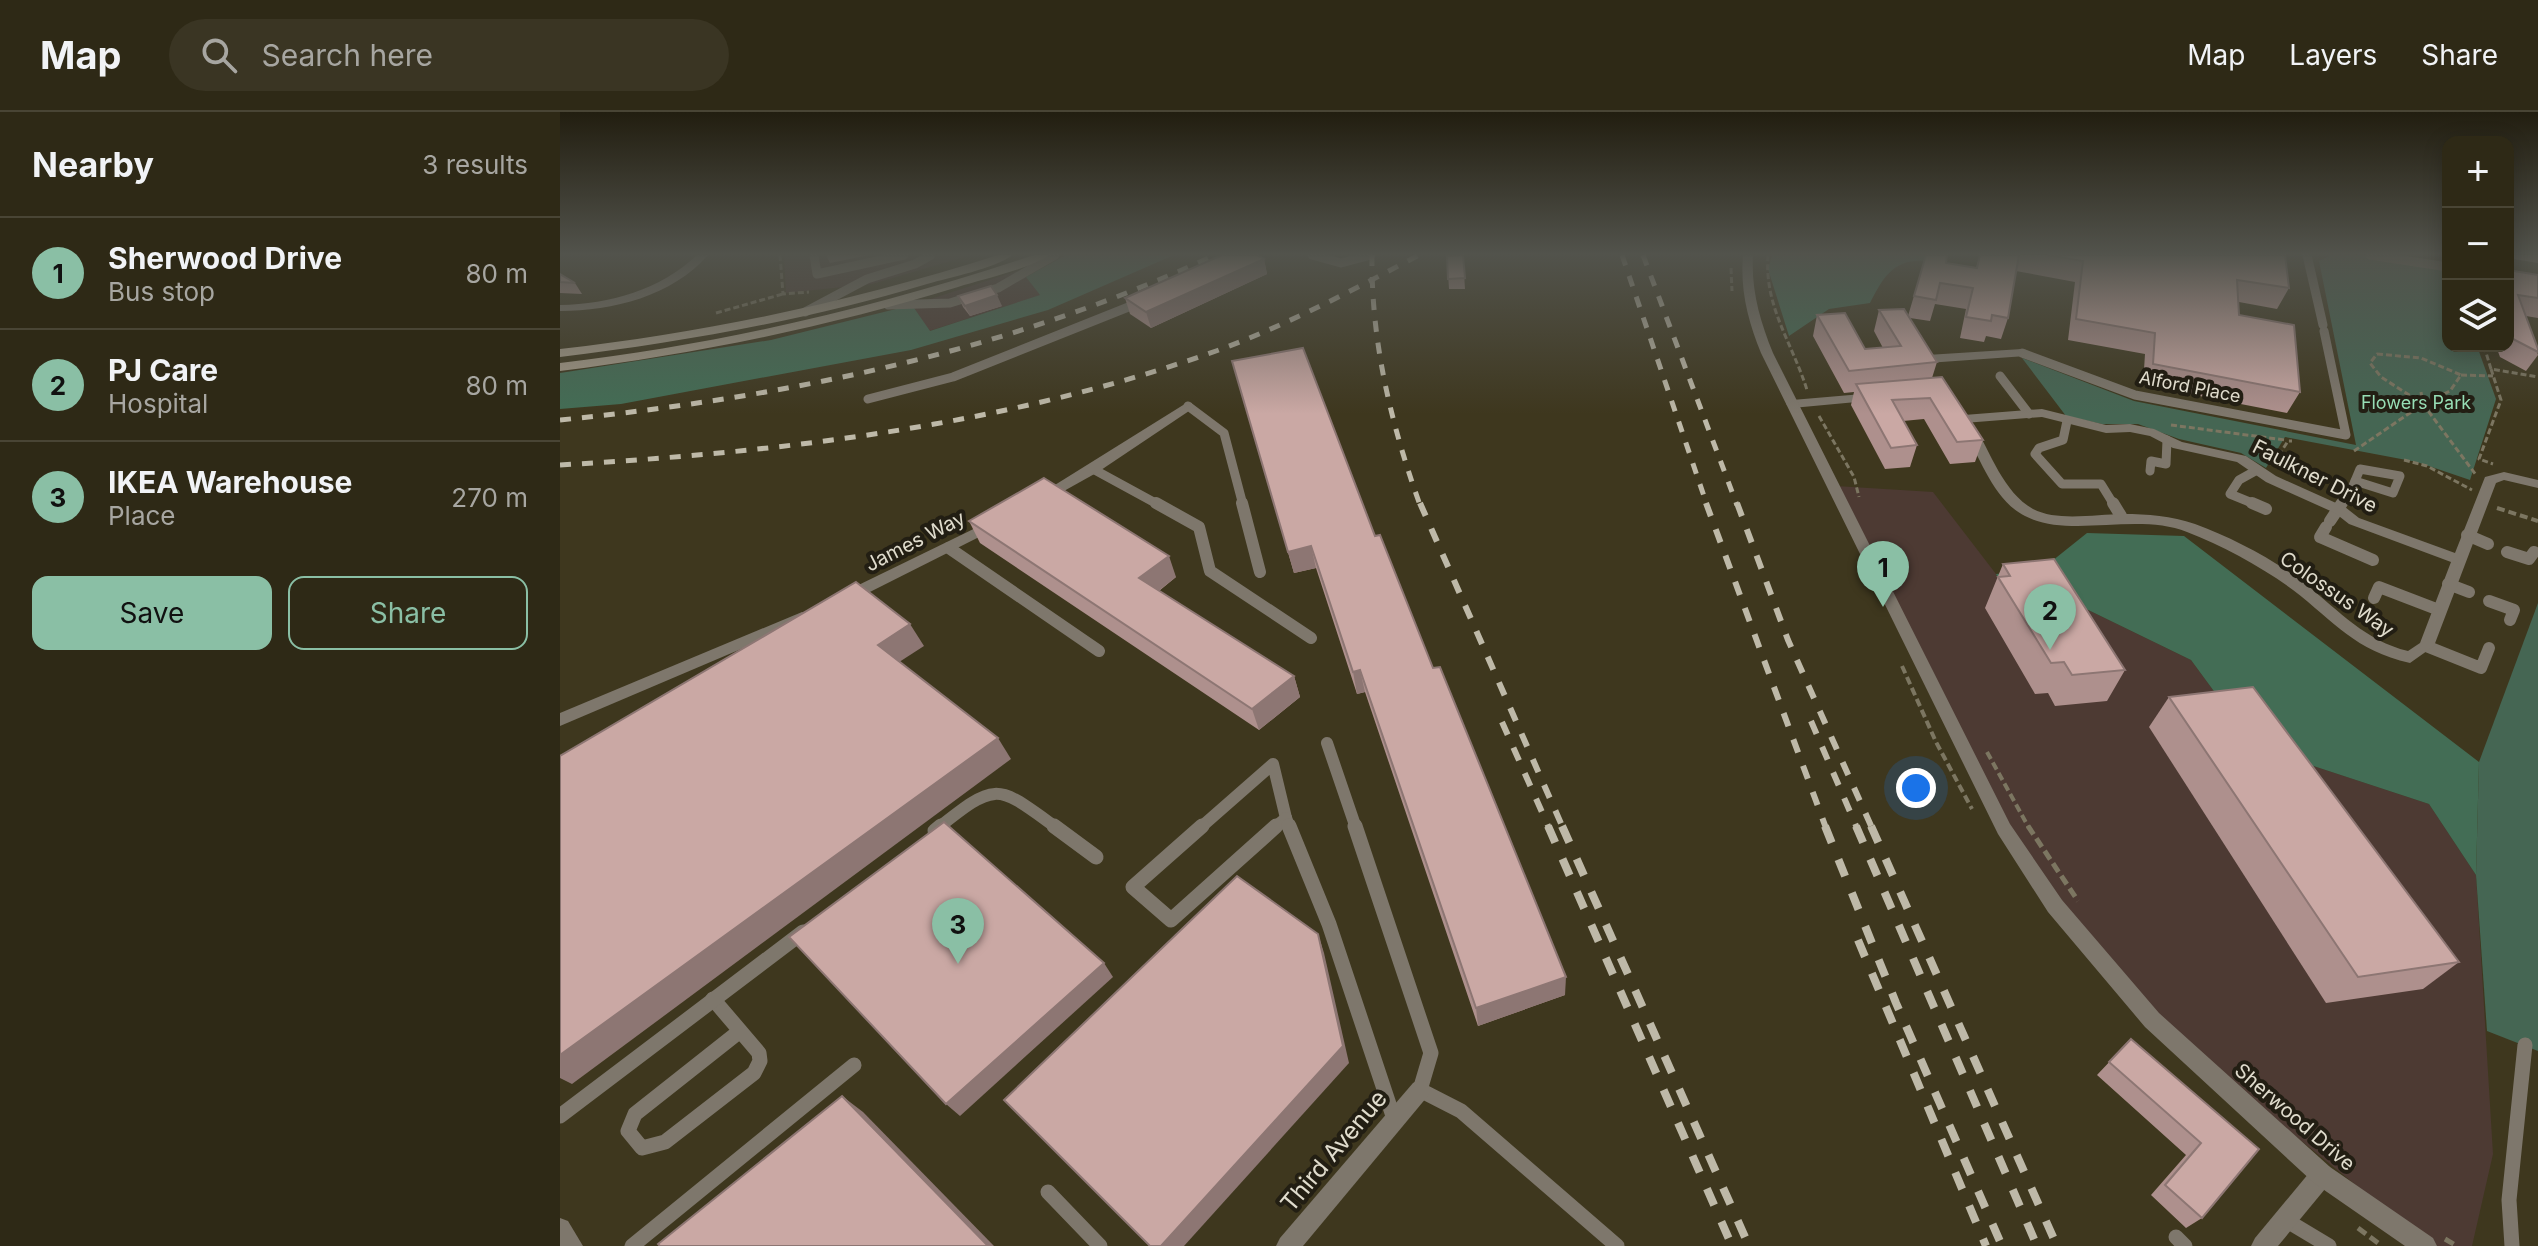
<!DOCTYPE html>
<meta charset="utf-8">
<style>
:root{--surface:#2e2916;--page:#3a3523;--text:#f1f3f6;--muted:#a7a6a1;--line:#494535;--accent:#8abfa5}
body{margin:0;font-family:Inter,sans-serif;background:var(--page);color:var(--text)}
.controls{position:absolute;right:24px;top:24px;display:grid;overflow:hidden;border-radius:16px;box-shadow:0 4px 20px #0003}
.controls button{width:72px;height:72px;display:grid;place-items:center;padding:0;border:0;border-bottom:2px solid var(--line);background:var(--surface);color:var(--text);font:40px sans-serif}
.you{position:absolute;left:1356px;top:676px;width:28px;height:28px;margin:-20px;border:6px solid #fff;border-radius:50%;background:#1a73e8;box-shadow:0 0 0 12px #1a73e833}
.badge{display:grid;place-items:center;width:52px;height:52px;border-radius:50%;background:var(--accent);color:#111;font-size:26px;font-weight:700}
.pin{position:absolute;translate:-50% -66px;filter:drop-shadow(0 2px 4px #0008)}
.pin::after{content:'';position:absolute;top:42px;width:28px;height:24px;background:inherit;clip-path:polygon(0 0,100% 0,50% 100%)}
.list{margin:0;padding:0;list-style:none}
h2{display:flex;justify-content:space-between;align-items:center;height:104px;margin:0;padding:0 32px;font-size:34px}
h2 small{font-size:26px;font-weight:400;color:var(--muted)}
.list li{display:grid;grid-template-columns:52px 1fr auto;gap:24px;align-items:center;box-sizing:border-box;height:112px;padding:0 32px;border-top:2px solid var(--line)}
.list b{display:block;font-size:30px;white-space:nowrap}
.list p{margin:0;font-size:26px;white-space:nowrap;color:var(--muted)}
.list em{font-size:26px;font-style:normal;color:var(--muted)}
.actions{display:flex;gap:16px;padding:24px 32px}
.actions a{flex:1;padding:18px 0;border:2px solid var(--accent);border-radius:16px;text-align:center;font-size:28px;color:var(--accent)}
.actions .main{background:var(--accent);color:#111}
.icon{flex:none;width:44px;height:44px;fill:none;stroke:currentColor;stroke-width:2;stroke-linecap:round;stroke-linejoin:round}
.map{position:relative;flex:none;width:1978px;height:1134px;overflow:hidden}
header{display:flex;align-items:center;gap:48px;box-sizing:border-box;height:112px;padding:0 40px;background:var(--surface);border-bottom:2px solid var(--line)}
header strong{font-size:38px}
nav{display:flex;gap:44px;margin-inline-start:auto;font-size:28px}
.search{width:560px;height:72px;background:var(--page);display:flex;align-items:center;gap:20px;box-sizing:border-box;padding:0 28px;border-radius:44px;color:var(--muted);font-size:30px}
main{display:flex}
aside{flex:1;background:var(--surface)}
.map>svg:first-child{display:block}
.commercial{fill:#4d3a33}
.green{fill:#456653}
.forest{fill:#436d55}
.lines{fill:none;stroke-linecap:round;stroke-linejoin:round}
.path-far2{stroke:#7c7661;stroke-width:3;stroke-dasharray:6 3;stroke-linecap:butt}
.path-far1{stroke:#7c7661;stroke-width:4;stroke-dasharray:8 4;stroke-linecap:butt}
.path{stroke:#7c7661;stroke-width:5;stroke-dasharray:10 5;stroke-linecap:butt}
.service-far2{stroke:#7e776c;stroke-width:9}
.service-far1{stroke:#7e776c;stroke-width:12}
.service{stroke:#7e776c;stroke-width:15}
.minor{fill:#7e776c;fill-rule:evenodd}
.tertiary{fill:#7e776c;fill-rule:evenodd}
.secondary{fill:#a59b89;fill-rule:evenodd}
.rail-far2{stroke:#beb9a8;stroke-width:5;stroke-dasharray:11 11;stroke-linecap:butt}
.rail-far1{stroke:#beb9a8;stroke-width:6;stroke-dasharray:14 14;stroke-linecap:butt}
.rail{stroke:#beb9a8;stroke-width:8;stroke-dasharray:18 18;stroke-linecap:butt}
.wall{fill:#ae908d}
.shaded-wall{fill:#8d7673}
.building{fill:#caa8a4;stroke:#8d7673;stroke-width:2}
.labels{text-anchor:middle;stroke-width:8;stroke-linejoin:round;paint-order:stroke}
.far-street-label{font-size:18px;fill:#e0dccd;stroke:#221e13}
.far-park-label{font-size:18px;fill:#97deb5;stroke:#221e13}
.street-label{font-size:20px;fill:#e0dccd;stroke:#221e13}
.near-street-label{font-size:24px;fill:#e0dccd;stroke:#221e13}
</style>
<header>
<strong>Map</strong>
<div class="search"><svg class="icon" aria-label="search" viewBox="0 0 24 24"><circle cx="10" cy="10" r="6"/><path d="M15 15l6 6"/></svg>Search here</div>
<nav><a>Map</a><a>Layers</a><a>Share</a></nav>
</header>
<main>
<aside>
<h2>Nearby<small>3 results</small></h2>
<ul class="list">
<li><span class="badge">1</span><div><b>Sherwood Drive</b><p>Bus stop</p></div><em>80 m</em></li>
<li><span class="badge">2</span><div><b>PJ Care</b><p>Hospital</p></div><em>80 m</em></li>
<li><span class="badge">3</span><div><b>IKEA Warehouse</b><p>Place</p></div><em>270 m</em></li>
</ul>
<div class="actions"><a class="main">Save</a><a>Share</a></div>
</aside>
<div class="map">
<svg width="1978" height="1134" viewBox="0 0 1978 1134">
<rect width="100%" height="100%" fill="#3e371e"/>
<g class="commercial">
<polygon points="224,143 411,143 312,172 226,181"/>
<polygon points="460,158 481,183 369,219 352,193"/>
<polygon points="1276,374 1373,380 1436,462 1444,478 1481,475 1631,548 1667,597 1726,645 1869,692 1916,763 1933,1042 1912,1134 1871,1134 1592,908 1444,716"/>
</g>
<g class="green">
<polygon points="1771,143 1800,143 1888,158 1888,234 1917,234 1936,287 1910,368 1857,350 1725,325 1706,356 1681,341 1619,327 1578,312 1542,312 1506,304 1462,246 1574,289 1796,333 1759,149"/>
<polygon points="1978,491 1978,939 1927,919 1916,763 1919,650"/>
</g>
<g class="forest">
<polygon points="506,143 614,143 488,198 351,238 61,292 0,297 0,261 211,228 352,193 370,219 480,183 466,165"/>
<path d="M1212,143H1371L1365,149C1333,147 1323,166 1310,191L1269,197L1229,224L1208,157Z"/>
<polygon points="1527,421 1624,424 1919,650 1916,763 1869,692 1726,645 1667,597 1631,548 1481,475 1444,478 1436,462 1482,457"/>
</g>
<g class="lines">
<g class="path-far2">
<polyline points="220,143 223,182 249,180"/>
<path d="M1208,143C1204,195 1232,230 1247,278"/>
<polyline points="1171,156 1172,179"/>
<polyline points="156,201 223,182"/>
<polyline points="1924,234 1931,257 1978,265"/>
<polygon points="1817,242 1861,246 1901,263 1890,279 1863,292 1821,265 1810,251"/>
<polyline points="1931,257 1941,288 1919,347 1933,352"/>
<polyline points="1901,263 1933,264"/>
<polyline points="1861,280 1863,292"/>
<polyline points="1863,292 1916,363"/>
<polyline points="1259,304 1294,365 1299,385"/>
<polyline points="1611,313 1725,328"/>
<polyline points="1794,339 1863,292"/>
<polyline points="1844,348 1867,354 1912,378"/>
<polyline points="1714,351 1728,329 1732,329"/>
</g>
<g class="path-far1">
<polyline points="1937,396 1978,409"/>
<polyline points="1342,554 1376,630 1412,697"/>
<polyline points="1427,640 1469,716"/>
</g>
<g class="path">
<polyline points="1468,714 1518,789"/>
<polyline points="1729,1002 1796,1058"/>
<polyline points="1798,1116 1822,1134"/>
<polyline points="1885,1127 1897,1134"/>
</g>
<g class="service-far2">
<polyline points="254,143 257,162 344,143"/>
<polyline points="752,143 781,151 811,143"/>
<polyline points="1747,143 1763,213"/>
<polyline points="1810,143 1888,155"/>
<polyline points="328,193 390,191 438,176 495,143"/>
<polyline points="245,200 307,167 355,152 371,143"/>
<polyline points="1462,241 1575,283 1786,323 1764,219"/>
<polyline points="1440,264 1469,302"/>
<polyline points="308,287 393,265 581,190"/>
<polyline points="628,294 664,321 683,393"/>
<polyline points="1507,309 1503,328 1479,336 1475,342 1502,372 1541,372 1554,393"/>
<polyline points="533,357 599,393"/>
<polygon points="1800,357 1840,364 1833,381 1795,369"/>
<polyline points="1697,358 1679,368 1670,382 1697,393"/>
<polyline points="1590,359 1591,349 1606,352 1607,328"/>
<polyline points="1791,378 1795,369"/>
<polyline points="1781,393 1786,386"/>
</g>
<g class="service-far1">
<polyline points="596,391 639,415 650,459 751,526"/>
<polyline points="682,391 700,460"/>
<polyline points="1553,391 1561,404"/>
<polyline points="1692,391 1706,397"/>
<polyline points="1770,409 1782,391"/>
<polyline points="1766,415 1760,425 1813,448"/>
<polyline points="1907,423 1928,432"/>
<polyline points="389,436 539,539"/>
<polyline points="1947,440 1969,447 1974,440"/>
<polyline points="1888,472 1909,480"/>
<polyline points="1814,486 1819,475 1879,498"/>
<polyline points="1929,489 1954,498 1950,508"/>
<polyline points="1866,534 1921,556 1929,536"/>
<polyline points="767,631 796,716"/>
<polyline points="726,706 730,716"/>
<path d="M378,716C438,668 437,673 497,716"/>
<polyline points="640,716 713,652 726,706"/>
<polyline points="714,716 726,706"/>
</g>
<g class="service">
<polyline points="494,714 536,745"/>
<polyline points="642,714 573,775 611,808 716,714"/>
<polyline points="729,714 769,812 834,1007"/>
<polyline points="795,714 871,941 860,978 901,999 1057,1134"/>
<polyline points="375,719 381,714"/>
<polyline points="153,887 199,941 200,949 194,961 105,1030 82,1036 68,1019 75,1002 180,919"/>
<polyline points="0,1004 243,820"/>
<polyline points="488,1080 540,1134"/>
<polyline points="1724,1107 1769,1134"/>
<polyline points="1616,1125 1625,1134"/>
<polyline points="72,1134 294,953"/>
<polyline points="1952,1134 1949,1088 1965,933"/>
</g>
<g class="minor">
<path d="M137,143H148C112,184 53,199 0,199V193C50,192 100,178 137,143Z"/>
<polygon points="1462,237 1466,238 1466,244 1367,251 1361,247 1367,243"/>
<polygon points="1314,281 1320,285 1318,288 1232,296 1226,292 1232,288"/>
<polygon points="628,290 632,291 632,297 538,360 486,389 481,390 474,386"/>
<path d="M1482,297L1546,313L1570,312L1594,317L1622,330L1686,344L1716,364L1785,395L1799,406L1895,441L1925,365L1944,360L1978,368V376L1944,368L1936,371L1874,534L1850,551C1794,538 1776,511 1733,478C1702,455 1663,434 1627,420C1577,400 1509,427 1465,404C1433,388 1420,345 1403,316L1404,313H1414C1431,341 1443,380 1473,397C1498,410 1536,402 1563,402C1588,402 1611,404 1635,412C1673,426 1715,448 1747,473C1779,499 1806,529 1848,539L1860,531L1891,450L1789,412L1775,401L1706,370L1677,350L1613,336L1590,324L1570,320L1546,321L1482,305L1404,311L1398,307L1404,303Z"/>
<polygon points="432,408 439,413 437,416 290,490 280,490 278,486 280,482"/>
<polygon points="242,500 250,505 247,509 0,614 0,601"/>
<polygon points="860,967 867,971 871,978 867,985 743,1134 716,1134 720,1126 853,971"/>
<polygon points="1762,1052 1770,1055 1773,1063 1770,1071 1718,1134 1691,1134 1695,1126 1754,1055"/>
<polygon points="0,1106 8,1109 23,1134 0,1134"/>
</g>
<path class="tertiary" d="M1183,143H1193C1191,178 1200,209 1213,241L1450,712L1502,788L1599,901L1770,1055L1873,1126L1877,1134H1845L1754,1071L1585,915L1488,800L1438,722L1201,241C1188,209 1180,178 1183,143Z"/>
<g class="secondary">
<path d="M438,143H453C433,157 391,165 367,172C247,208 124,230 0,245V237C150,220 294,189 438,143Z"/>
<path d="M474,143H489C470,157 422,167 398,175C268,215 135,242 0,259V251C162,232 319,195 474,143Z"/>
</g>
<g class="rail-far2">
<path d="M812,143C811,230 831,312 860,393"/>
<polyline points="1062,143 1147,393"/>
<polyline points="1083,143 1177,393"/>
<path d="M0,308C227,285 447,240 655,143"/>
<path d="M0,353C223,340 444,314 656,239C727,213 793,178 859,143"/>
</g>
<g class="rail-far1">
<polyline points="860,391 1003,716"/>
<polyline points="1146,391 1266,716"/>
<polyline points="1177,391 1228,528 1312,716"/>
<polyline points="1251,609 1297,716"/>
<polyline points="942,610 989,716"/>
</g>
<g class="rail">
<polyline points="988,714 1172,1134"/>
<polyline points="1002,714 1189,1134"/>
<polyline points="1265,714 1336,891 1442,1134"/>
<polyline points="1296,714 1477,1134"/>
<polyline points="1311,714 1497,1134"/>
<polyline points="1298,828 1426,1134"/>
</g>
</g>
<g class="wall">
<polygon points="903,143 905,177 889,177 887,144"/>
<polygon points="1366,143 1386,151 1416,156 1420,143 1725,143 1729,176 1717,197 1679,190 1679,203 1740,280 1727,301 1583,273 1585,242 1508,228 1515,170 1456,159 1448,206 1441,227 1426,224 1424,230 1400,226 1406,197 1375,192 1370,209 1350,206 1377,250 1372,266 1423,328 1415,350 1390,352 1364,307 1343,309 1357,333 1350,355 1325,357 1291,293 1294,280 1284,281 1253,224 1257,203 1305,237 1323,236 1314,219 1319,198 1348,204"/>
<polygon points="1948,143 1978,143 1978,151 1948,146"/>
<polygon points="704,147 707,162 591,216 570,202 565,186"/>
<polygon points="1948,158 1978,163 1978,206 1966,204 1978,243 1966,259 1940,245 1936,234 1948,234"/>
<polygon points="0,162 15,171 22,182 0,181"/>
<polygon points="398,184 442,194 410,204 403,195"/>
<polygon points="672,249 815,424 1005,883 918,914 805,580 797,582 756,456 734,461"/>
<polygon points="409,409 616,465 599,479 734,564 740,585 699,618 420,431"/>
<polygon points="1443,452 1565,558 1547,589 1495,594 1488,581 1475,582 1425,496"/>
<polygon points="1609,585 1899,850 1863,877 1766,891 1589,615"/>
<polygon points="1571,927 1699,1037 1642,1106 1626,1116 1591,1083 1626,1043 1537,963"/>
</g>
<g class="shaded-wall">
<polygon points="266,143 309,143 270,151"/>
<polygon points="704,147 707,162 591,216 586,200"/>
<polygon points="437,183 442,194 410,204 405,194"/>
<polygon points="751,434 756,456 734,461 728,440"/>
<polygon points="609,444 616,465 587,488 579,466"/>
<polygon points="350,512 364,534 333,554 318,533"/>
<polygon points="800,558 805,580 797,582 793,560"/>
<polygon points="734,564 740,585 699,618 692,597"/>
<polygon points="438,626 451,647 12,972 0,966 0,943"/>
<polygon points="758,822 764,841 789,951 624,1134 601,1134"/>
<polygon points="544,851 553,865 400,1004 386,992"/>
<polygon points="1006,865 1005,883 918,914 916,896"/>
<polygon points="282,984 303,1000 434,1134 428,1134"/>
</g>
<g class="building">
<polygon points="662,143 697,143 704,147 586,200 565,186"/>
<polygon points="903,143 905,166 888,167 887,144"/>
<polygon points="1366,143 1387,143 1386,151 1417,156 1420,143 1459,143 1448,206 1432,203 1431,209 1406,205 1413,176 1380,171 1376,188 1354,184"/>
<polygon points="1487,143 1725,143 1729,176 1677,168 1679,203 1734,213 1740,280 1593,252 1595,221 1516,207 1523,149"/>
<polygon points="1948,158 1978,163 1978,186 1958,183 1978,237 1978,240 1953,227 1948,213"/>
<polygon points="0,162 15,171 0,170"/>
<polygon points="431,174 437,183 405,194 398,184"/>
<polygon points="1344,197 1377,250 1289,259 1257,203 1285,201 1305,237 1341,234 1319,198"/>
<polygon points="743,236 815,424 820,423 873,556 880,555 1006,865 916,896 800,558 793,560 751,434 728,440 672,249"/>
<polygon points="1382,265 1423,328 1397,330 1370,286 1332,288 1357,333 1331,336 1296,272"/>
<polygon points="484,366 609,444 579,466 734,564 692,597 409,409"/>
<polygon points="1494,447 1565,558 1512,563 1504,550 1491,551 1438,465 1450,464 1443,452"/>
<polygon points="296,470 350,512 318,533 438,626 0,943 0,644"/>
<polygon points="1693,575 1899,850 1798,865 1609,585"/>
<polygon points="384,710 544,851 386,992 229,825"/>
<polygon points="677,764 758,822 783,934 601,1134 590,1134 444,988"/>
<polygon points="1571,927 1699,1037 1642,1106 1605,1073 1641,1031 1549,950"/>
<polygon points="282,984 428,1134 100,1134 98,1132"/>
</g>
<linearGradient id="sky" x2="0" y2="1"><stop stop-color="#221e10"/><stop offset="0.47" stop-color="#52534c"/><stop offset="1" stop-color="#52534c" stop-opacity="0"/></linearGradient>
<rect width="1978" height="302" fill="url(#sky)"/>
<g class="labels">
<g class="far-street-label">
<text transform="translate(1630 275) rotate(11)" y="6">Alford Place</text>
</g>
<g class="far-park-label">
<text x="1856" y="297">Flowers Park</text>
</g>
<g class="street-label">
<text transform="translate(1755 364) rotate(27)" y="7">Faulkner Drive</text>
<text transform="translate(355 429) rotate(-27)" y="7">James Way</text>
<text transform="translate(1777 482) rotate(35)" y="7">Colossus Way</text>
<text transform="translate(1735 1005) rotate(41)" y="7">Sherwood Drive</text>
</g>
<g class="near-street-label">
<text transform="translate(774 1039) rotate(-50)" y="8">Third Avenue</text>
</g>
</g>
</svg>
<div class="controls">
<button>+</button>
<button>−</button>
<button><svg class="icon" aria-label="layers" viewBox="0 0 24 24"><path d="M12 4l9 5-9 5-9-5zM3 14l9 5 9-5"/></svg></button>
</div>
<div class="you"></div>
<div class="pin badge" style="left:1323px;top:495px">1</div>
<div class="pin badge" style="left:1490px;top:538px">2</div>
<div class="pin badge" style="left:398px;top:852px">3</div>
</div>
</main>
